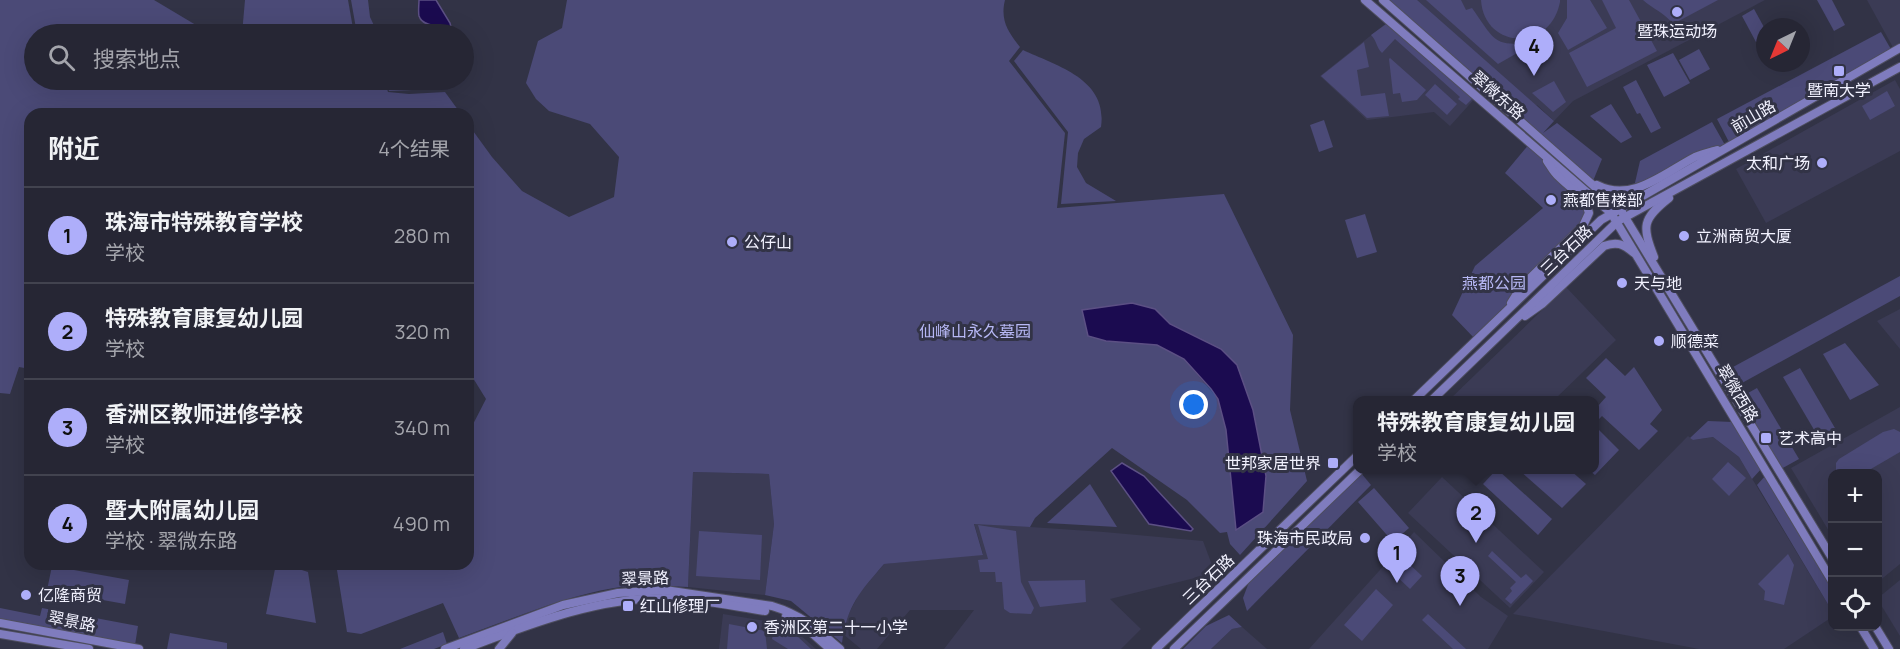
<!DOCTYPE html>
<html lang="zh">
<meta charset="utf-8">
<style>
:root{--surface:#262634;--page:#2e2e3c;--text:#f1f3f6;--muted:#a4a5ac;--line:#42434f;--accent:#aeaefa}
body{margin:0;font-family:Manrope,"Noto Sans SC",sans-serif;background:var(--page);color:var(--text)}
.controls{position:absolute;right:18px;bottom:18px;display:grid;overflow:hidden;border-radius:12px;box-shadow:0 6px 24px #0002}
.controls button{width:54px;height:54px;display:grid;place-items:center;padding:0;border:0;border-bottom:2px solid var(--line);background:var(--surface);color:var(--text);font:30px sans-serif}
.compass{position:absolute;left:1756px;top:18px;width:54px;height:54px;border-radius:50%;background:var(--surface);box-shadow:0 6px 24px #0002;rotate:223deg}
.you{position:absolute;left:1194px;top:405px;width:21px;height:21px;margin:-15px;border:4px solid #fff;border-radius:50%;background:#1a73e8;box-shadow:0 0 0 9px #1a73e833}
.badge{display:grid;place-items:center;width:39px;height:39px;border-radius:50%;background:var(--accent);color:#111;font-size:20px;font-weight:700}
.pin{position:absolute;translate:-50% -50px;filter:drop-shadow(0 2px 3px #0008)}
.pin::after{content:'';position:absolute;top:32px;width:21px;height:18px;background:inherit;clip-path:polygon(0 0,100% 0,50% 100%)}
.popup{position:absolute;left:1353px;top:396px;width:246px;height:78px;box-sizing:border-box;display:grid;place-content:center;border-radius:12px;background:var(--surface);filter:drop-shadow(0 2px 4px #0005);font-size:20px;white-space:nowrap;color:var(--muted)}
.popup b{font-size:22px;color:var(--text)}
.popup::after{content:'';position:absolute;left:50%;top:100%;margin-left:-12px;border:12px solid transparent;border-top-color:var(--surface)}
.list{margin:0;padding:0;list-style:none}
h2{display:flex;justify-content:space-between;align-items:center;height:78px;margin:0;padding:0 24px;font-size:26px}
h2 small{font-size:20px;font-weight:400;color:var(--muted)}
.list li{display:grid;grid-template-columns:39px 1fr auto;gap:18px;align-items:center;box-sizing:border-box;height:96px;padding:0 24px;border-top:2px solid var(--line)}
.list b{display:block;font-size:22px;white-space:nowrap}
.list p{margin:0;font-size:20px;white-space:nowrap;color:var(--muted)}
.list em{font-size:20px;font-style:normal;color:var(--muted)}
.icon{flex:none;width:33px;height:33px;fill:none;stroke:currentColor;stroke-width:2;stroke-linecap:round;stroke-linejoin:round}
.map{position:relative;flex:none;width:1900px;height:649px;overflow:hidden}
.search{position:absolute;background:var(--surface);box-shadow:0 6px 24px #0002;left:24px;top:24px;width:450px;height:66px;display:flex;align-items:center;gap:15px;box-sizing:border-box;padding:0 21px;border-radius:33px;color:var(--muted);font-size:22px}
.panel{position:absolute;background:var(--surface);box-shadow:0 6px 24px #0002;left:24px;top:108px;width:450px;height:462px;border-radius:18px}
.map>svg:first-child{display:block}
.built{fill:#3b3b55}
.green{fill:#4b4a77;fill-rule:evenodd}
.water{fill:#1b0b50;stroke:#5c5084;stroke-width:1.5}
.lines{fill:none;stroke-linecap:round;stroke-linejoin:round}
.major-casing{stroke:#4e4e5f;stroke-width:10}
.major{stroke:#7f7cbe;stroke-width:8}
.poi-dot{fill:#aeaefa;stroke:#323346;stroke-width:2}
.labels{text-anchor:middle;stroke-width:6;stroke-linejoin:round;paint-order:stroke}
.poi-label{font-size:16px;fill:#f2f2ff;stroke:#323346;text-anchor:start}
.street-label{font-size:16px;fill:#f2f2ff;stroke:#323346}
.park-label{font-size:16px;fill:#b7b8f5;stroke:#323346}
</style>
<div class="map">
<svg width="1900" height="649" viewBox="0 0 1900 649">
<rect width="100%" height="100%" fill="#323346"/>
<g class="built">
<polygon points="1383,0 1765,0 1573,101 1554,121 1537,105 1521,121"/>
<polygon points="1867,0 1900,0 1900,48 1895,51"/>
<polygon points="1389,21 1477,96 1450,126 1434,112 1367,120 1320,76"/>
<polygon points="1895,80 1900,89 1900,151 1766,223 1736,169"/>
<polygon points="1566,287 1616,340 1554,400 1449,400"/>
<polygon points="1900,309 1900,349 1877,321"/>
<polygon points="1900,407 1900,564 1878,582 1878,474 1832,474 1832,536 1791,468"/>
<polygon points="1688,436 1693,440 1713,437 1739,457 1832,611 1832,617 1784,649 1699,649 1513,614"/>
<polygon points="693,472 769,474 774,524 765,595 688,587"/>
<polygon points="1442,477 1544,572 1510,608 1408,513"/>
<polygon points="974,523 1104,532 1203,541 1215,573 1110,599 1141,629 1121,649 944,649 974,610 910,610 877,649 861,649 843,634 845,621 860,592 884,564 983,554"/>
<polygon points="1414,532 1481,597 1508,616 1488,649 1309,649"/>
<polygon points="1900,580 1900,636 1878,600 1878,598"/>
<polygon points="723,614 766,621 798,633 816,649 719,649"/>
<polygon points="1242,627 1267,649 1211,649 1232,629"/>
</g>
<g class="green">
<polygon points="0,0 154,0 211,34 34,34 34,80 384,80 388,92 409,94 445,92 461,114 30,114 30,369 19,367 10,394 0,393"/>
<polygon points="245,0 348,0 354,34 242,34"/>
<polygon points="351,0 368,0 370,17 378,34 357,34"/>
<path d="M567,0H1005C1000,20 1008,32 1020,47L1009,61L1065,133L1057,208L1224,194L1293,335L1290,410L1307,481L1240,555L1230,544L1227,532L1220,533L1187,500L1112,448L1035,518L1030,527L974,524L983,555L884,564C860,592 847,605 842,643L791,601L765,595L774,524L769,474L693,472L688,587C664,586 638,584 614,588C561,597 510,620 459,638L443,603L361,634L347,632L336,564H468V434L486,399L468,370V124L492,157L522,191L569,217L614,197L619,157L590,124L549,111L536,99L526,83L538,41L562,28ZM1155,309L1170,324L1221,349L1236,530L1226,430L1218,399L1184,359L1157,345Z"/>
<polygon points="1389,0 1417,0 1554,121 1543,133 1557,123 1602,159 1593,181"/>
<path d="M1426,0H1461L1466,10L1472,8C1495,40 1493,49 1538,41L1498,64Z"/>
<path d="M1481,0H1560V2C1550,53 1484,49 1481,0Z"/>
<polygon points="1567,0 1590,0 1607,28 1568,50 1558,33 1567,18"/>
<polygon points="1602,0 1629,0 1657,51 1587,87 1569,53 1616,28"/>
<path d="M1643,0H1718L1673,24C1665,13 1653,9 1643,0Z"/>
<polygon points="1817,0 1832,0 1845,25 1834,31"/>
<polygon points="1754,9 1765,29 1765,37 1756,42 1742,16"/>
<path d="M1389,22L1474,97L1466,105L1458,99L1460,97L1395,39L1382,53C1376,47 1377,41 1371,35Z"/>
<polygon points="1881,32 1892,51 1730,144 1717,119"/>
<polygon points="1364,42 1369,67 1357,70 1361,96 1385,93 1389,116 1367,118 1321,76"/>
<polygon points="1699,49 1710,69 1690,80 1679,60"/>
<path d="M1023,50C1057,66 1108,79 1101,127L1084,139L1078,153L1077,167L1086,183L1116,201L1061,204L1068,132L1014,61Z"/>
<polygon points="1673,53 1690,83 1664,97 1647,65"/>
<polygon points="1390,58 1426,90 1417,100 1402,102 1400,93 1393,94 1389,59"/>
<polygon points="386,80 438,80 441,86 437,89 389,91"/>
<polygon points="1636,80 1661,128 1651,133 1640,113 1637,114 1623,87"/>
<polygon points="1554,81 1566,102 1553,112 1532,93"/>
<polygon points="1435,84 1457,104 1447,115 1425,95"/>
<polygon points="1887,91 1895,106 1870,120 1862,106"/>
<polygon points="1611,104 1632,137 1621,143 1590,116"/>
<polygon points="1324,120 1333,147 1319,152 1310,125"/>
<polygon points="1712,122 1725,145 1698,151 1634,187 1640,161"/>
<polygon points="1530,143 1582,197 1589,213 1503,315 1476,340 1452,315 1475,266 1543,208 1505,173"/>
<polygon points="1365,214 1377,252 1357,258 1345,220"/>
<polygon points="1900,276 1900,296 1742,383 1733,367"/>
<polygon points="1845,343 1879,385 1850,400 1823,354"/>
<polygon points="1606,358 1625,376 1634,367 1662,410 1650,424 1658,431 1639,450 1602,416 1595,423 1595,403 1598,406 1606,397 1586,378"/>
<polygon points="1800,368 1839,435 1823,445 1783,377"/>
<polygon points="1757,388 1799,459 1781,469 1739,398"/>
<polygon points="1708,421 1733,422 1762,468 1752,479 1739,457 1713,437 1693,440 1690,438"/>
<polygon points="1595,426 1619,450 1595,475 1589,470 1594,470"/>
<polygon points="1894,429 1900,432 1900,452 1864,473 1836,473 1836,463 1839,459 1883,432"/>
<polygon points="1728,462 1746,478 1729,496 1712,479"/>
<polygon points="1496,470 1498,470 1552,519 1538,535 1483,484"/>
<polygon points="1519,470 1570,470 1586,484 1562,508"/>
<polygon points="1361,473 1371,485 1247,611 1243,598 1249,582"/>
<polygon points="1766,475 1832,588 1832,611 1757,485"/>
<polygon points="1090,484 1117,527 1047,523"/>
<polygon points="1374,488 1409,528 1393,542 1358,502"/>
<polygon points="978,525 1016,531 1021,582 1034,608 1031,614 1010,613 1004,609 1002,582 996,582 995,572 980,572 978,560 988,559"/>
<polygon points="699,531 762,535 760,580 696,576"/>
<polygon points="1492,551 1521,578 1526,574 1533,581 1511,604 1505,599 1512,591 1510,588 1516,582 1488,556"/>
<polygon points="1788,554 1794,565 1784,605 1764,600 1765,591 1758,584"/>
<polygon points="1406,561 1422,576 1410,589 1394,574"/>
<polygon points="276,564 283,564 308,572 316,623 266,614"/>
<polygon points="52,566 129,580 125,604 47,590"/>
<polygon points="1085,580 1086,602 1040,607 1028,581"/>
<polygon points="1376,589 1393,605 1362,641 1344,625"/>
<polygon points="0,608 40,616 42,608 138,626 135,645 0,621"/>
<polygon points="1428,614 1466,649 1453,649 1422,620"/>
<polygon points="1229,615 1242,627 1232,629 1211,649 1183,649 1206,626"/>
<polygon points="729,624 765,631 767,649 727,649"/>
<polygon points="775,627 797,636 811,649 788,649 772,639"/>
<polygon points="443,632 447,644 434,649 400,649"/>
<polygon points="170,633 227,643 227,649 167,649"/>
</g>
<g class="water">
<path d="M419,0H436L450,23L451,27C442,27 422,27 419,16C418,11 419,5 419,0Z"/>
<polygon points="1132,303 1155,309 1170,324 1221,349 1237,365 1253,410 1266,476 1263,512 1236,530 1226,430 1218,399 1211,389 1184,359 1157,345 1106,341 1088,336 1082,310"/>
<polygon points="1122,463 1144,476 1193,529 1191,531 1149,524 1111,471"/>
</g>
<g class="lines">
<g class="major-casing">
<g id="major">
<polyline points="1365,0 1611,213 1832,581"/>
<polyline points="1383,0 1620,209 1832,558"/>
<path d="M1597,185C1632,203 1664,173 1695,157C1702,154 1710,152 1717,150"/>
<path d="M1654,257C1642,226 1642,219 1669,198"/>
<path d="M1511,303L1521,287L1583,226L1589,213C1585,196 1571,189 1559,177C1554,173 1551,167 1547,161"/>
<path d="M1525,316L1542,304L1604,246C1617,241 1623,244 1634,253"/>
<polyline points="1414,400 1601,220 1900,48"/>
<polyline points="1432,400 1618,221 1900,67"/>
<polyline points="786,616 804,626 830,649"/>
<polyline points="0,623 139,649"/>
<polyline points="1860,626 1874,649"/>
<polyline points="1875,626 1889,649"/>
<polyline points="0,634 89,649"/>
<path d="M445,649L563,605L618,593L665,590L772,606C802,615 817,629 840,649"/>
<path d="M464,649C528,625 595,598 664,598C697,598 732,606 765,611"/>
<polyline points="499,649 512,633"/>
<polyline points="1156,649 1358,455"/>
<polyline points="1174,649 1360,470"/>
</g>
</g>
<use href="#major" class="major"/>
</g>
<g class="poi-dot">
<circle cx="1677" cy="12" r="6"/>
<rect x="1833" y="65" width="12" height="12" rx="3"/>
<circle cx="1822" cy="163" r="6"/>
<circle cx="1551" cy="200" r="6"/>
<circle cx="1684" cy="236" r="6"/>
<circle cx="732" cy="242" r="6"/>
<circle cx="1622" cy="283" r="6"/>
<circle cx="1659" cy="341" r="6"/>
<rect x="1760" y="432" width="12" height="12" rx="3"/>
<rect x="1327" y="457" width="12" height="12" rx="3"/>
<circle cx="1365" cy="538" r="6"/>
<circle cx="26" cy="595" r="6"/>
<rect x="622" y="600" width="12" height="12" rx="3"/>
<circle cx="752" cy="627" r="6"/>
</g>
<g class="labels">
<g class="poi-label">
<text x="1677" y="37" text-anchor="middle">暨珠运动场</text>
<text x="1839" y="96" text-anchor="middle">暨南大学</text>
<text x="1810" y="169" text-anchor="end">太和广场</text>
<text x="1563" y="206">燕都售楼部</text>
<text x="1696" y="242">立洲商贸大厦</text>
<text x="744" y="248">公仔山</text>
<text x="1634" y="289">天与地</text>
<text x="1671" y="347">顺德菜</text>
<text x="1778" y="444">艺术高中</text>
<text x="1321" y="469" text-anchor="end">世邦家居世界</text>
<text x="1353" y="544" text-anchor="end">珠海市民政局</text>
<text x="38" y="601">亿隆商贸</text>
<text x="640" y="612">红山修理厂</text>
<text x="764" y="633">香洲区第二十一小学</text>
</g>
<g class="street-label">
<text transform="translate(1498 95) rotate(41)" y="6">翠微东路</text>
<text transform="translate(1753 116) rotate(-30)" y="6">前山路</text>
<text transform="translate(1566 250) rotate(-44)" y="6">三台石路</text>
<text transform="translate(1738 393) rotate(59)" y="6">翠微西路</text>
<text transform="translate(645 578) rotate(-2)" y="6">翠景路</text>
<text transform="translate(1208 579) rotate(-44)" y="6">三台石路</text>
<text transform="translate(72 621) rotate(11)" y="6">翠景路</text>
</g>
<g class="park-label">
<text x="1494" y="289">燕都公园</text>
<text x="975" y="337">仙峰山永久墓园</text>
</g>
</g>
</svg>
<div class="controls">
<button>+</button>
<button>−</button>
<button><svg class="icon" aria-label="locate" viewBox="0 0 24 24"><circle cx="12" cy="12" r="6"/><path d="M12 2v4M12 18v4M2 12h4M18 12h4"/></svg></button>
</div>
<svg class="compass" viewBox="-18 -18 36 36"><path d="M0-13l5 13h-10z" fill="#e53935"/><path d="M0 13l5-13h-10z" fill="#a4a5ac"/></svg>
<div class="you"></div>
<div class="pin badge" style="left:1397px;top:583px">1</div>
<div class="pin badge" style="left:1476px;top:543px">2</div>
<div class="popup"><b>特殊教育康复幼儿园</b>学校</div>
<div class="pin badge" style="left:1460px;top:606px">3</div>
<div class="pin badge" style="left:1534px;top:76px">4</div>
<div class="search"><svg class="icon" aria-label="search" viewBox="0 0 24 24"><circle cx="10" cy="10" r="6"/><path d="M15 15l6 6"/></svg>搜索地点</div>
<section class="panel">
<h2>附近<small>4个结果</small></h2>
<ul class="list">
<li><span class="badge">1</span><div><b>珠海市特殊教育学校</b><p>学校</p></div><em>280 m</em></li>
<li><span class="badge">2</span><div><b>特殊教育康复幼儿园</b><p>学校</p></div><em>320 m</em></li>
<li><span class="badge">3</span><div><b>香洲区教师进修学校</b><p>学校</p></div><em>340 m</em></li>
<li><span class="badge">4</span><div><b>暨大附属幼儿园</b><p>学校 · 翠微东路</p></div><em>490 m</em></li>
</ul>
</section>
</div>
